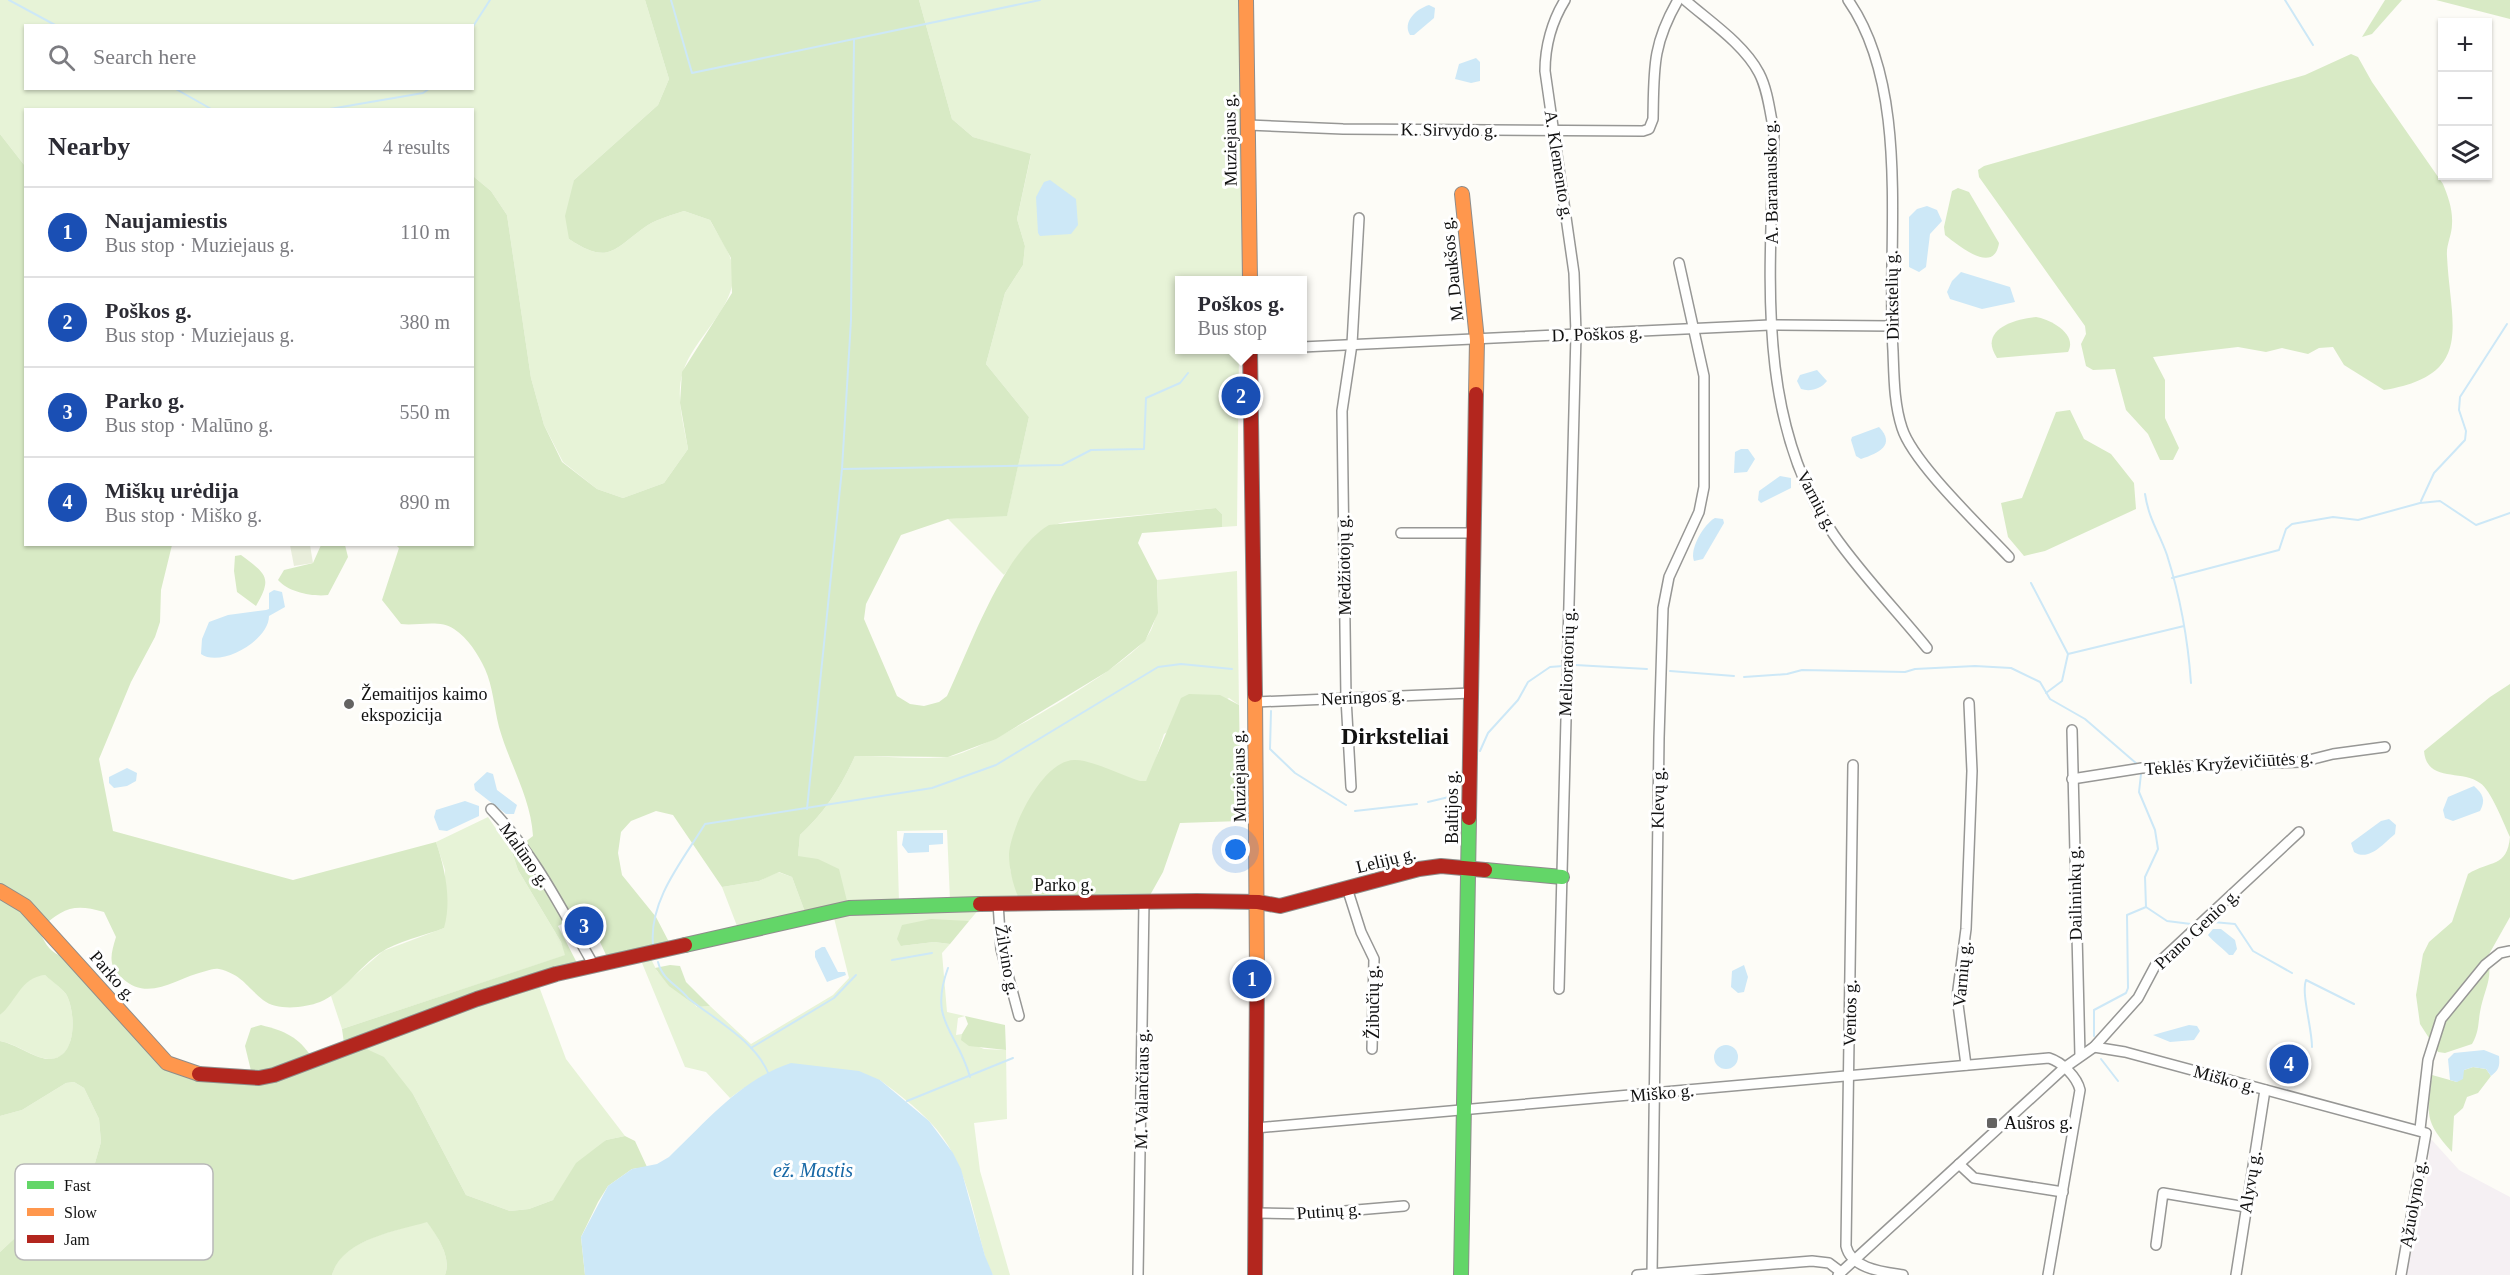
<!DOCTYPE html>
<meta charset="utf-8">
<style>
:root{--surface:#fff;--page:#f2f2f3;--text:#2b2b33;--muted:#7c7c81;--line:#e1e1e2;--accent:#111827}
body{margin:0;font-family:"Times New Roman",serif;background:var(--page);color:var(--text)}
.controls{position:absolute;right:18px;top:18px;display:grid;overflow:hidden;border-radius:0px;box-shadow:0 2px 4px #0004}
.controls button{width:54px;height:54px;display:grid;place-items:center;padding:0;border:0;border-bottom:2px solid var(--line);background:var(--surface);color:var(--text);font:30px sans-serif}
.you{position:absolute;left:1236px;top:850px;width:21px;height:21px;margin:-15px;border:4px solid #fff;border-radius:50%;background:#1a73e8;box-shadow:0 0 0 9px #1a73e833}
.badge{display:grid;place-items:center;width:39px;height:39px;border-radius:50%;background:var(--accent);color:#fff;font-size:20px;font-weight:700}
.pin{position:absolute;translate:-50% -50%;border:3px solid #fff;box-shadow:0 2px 6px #0006}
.popup{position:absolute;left:1175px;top:276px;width:132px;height:78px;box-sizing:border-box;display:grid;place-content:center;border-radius:0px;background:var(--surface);filter:drop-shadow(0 2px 4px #0005);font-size:20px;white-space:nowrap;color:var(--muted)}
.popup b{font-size:22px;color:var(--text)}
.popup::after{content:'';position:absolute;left:50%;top:100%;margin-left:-12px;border:12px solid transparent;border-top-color:var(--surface)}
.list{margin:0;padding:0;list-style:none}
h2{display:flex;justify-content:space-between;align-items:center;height:78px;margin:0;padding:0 24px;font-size:26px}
h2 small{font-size:20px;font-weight:400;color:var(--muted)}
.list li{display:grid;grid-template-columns:39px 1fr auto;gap:18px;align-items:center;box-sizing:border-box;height:90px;padding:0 24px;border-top:2px solid var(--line)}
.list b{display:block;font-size:22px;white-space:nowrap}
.list p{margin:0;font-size:20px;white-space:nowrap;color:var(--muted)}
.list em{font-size:20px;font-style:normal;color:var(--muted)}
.icon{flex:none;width:33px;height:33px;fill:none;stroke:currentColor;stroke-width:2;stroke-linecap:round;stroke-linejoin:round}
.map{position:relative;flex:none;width:2510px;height:1275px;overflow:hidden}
.search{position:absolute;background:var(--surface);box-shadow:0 2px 4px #0004;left:24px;top:24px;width:450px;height:66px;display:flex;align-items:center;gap:15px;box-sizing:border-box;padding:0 21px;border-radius:0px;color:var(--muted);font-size:22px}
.panel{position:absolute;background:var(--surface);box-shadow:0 2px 4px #0004;left:24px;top:108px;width:450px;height:438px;border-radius:0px}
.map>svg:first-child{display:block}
.industrial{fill:#f5f0f3}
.green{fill:#e7f3d7;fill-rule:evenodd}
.forest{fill:#d8eac5}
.cemetery{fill:#e9eedb}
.water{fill:#cde8f7}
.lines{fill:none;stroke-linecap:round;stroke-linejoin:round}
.stream{stroke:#cde8f7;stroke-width:2}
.street-casing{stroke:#979795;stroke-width:12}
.fast-casing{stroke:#8e8d8b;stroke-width:16}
.slow-casing{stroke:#8e8d8b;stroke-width:16}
.jam-casing{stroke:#8e8d8b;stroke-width:16}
.street{stroke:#fffffe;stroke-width:9}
.fast{stroke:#63d668;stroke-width:14}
.slow{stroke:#ff974d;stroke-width:14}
.jam{stroke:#b3261e;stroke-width:14}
.poi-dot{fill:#646362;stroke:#fff;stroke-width:2}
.labels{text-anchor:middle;stroke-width:6;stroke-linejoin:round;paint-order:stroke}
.street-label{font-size:18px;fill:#111;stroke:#fff}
.poi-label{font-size:18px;fill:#111;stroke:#fff;text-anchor:start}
.water-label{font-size:20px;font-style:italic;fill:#1768a6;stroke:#fff}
.district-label{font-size:24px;font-weight:bold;fill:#111;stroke:#fff}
.key{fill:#fff;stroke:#b8b8b8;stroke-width:1.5}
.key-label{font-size:16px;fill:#111}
</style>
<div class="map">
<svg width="2510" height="1275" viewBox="0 0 2510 1275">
<rect width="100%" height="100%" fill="#fdfcf7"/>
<polygon class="industrial" points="2430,1138 2459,1170 2510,1197 2510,1275 2406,1275 2427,1181"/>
<g class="green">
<path d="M0,0H645L669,79L658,105L574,180L569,239C610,266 613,249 648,225C658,219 672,215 684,211L710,220C716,232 725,244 730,257C747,301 695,333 683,372C675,395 684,426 688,449L664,483L623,498L597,489L563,462L544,425L531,378L507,215L491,191L473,176L472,110H26L25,166L0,134ZM26,26H472V88H26Z"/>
<path d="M919,0H1241L1245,280H1180V350H1239L1237,526L1222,527V514L1216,508L1065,522C1033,529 1023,550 1004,575L948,519L1007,515L1029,417L986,364L1005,293L1023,265L1025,246L1017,219L1031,155L973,137L952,119Z"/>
<path d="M1237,571L1239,705L1229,698L1164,734L1150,776L1146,781H1140L1010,869L1019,899L950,900L947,830L897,831L899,902L848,905L798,856L800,835C825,812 841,787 855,756C885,756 917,760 947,757C983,752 1120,670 1144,641C1159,623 1158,602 1157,580Z"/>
<polygon points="488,817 512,852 518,870 561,942 566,955 342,1029 331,996 383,951 444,928 445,870 436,842"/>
<polygon points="778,872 792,877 805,912 737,926 722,887 759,881"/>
<path d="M980,908L969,921H957L901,946L934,942L950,944L942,953L947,1012L965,1016L958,1018L956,1035L962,1034V1040L984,1049L1006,1050L1007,1119L974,1123L980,1171L1010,1275H993L988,1267C973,1217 968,1161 930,1122C915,1106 897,1093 880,1080L744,1088L730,1098L706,1072L685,1067L642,963L651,959L657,971L697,1007L710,1006L751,1044L833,995L849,978L834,918L899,909Z"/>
<path d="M45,975C52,981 61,987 66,994C76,1011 78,1061 48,1059C34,1058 17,1044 0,1041V1015L25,983L35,976Z"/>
<polygon points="537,981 566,1059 625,1136 606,1140 553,1200 529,1209 510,1211 466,1195 413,1094 360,1046"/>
<polygon points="74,1082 84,1088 99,1119 101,1142 95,1163 0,1252 0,1116 22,1110 66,1083"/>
<path d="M427,1221C437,1236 452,1257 445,1275H332C341,1239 397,1231 427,1221Z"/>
</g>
<g class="forest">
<path d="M645,0H919L952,119L973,137L1031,154L1017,219L1025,246L1023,265L1005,293L986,364L1029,417L1007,516L948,519L901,535L866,604L864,619L897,696L910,704L924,706L939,702L947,696C970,648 1003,552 1049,525L1216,508L1222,514V527L1142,533L1138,543L1157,580L1158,613L1145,641L1108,671L996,739L948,757L855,756C841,787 825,812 800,835L798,856L818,859L839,869L848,905L805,912L792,877L779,872L759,881L722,887L673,815L656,811L631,821L621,832L618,853L622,875L656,917L670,944L607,957L586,912L558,926L577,963L344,1043L342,1029L565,955L561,942L518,870L512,852L533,836C531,798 509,763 499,727C494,707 493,687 485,669C478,654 468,638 454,629C440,619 418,626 401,624L382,600L399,548L396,545L472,544L473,176L491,191L507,215L531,378L544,425L562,462L597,489L623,498L664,483L688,449L680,403L682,372L732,293L731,258L710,220L684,211C672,215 658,219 648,225C613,249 610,266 569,239L565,216L574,180L658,105L669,79Z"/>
<polygon points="2385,0 2402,0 2372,34 2362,37"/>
<polygon points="2436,0 2510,0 2510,19"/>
<path d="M2351,54L2358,57L2372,82L2443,184C2448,196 2453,210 2452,224C2452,235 2446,245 2447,256C2450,324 2476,375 2384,390L2344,365L2333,347L2319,348L2308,354L2282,348L2266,352L2238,347L2153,357L2165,380V418L2179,448L2173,460H2160L2148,434L2126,410L2115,369L2093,370L2086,366L2081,344L2086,334L2085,326L1979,177L1978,170L1984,166L2305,75Z"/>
<path d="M0,134L25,166L26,544L172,545L161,590L160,622L155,637L131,682L99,759L113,831L293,880L436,842C445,869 452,900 444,928C424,936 397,941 380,953C359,967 344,992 320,1002C304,1008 277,1011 263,1000C247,987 241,974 219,969C215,968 210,970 206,971C175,978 149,1003 122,978C107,965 111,954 116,937L104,912C73,903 63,908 39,930C46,946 51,954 69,959L165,1068L259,1082L360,1046L384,1057L413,1094L466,1195L510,1211L529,1209L553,1200L576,1163L606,1140L625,1136L635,1141L647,1167L632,1169L608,1186L598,1202L581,1237L585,1275H445C452,1257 437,1236 427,1222C397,1231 342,1239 332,1275H0V1252L95,1163L101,1142L99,1119L84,1088L74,1082L66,1083L22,1110L0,1116V1041C16,1044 34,1058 48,1059C78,1060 76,1011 66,994C61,987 51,981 45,975C20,978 17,1001 0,1015Z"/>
<path d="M1958,188L1969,192L1999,243C1994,276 1958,245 1945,235L1944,227L1952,191Z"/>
<path d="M2036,317C2050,319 2078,334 2068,352L1997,358C1978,330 2014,319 2036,317Z"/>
<polygon points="2070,410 2084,439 2111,454 2134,483 2136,509 2045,551 2024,556 2008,537 2001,503 2022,498 2056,412"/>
<path d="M321,545H345L348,557L328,595C313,597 288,592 278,580L284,570L313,563Z"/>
<path d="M241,555C266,574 273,577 256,606L237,592L234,571L235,556Z"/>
<path d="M2510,684V837C2504,824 2491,790 2480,783C2461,769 2427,783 2424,751L2490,697Z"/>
<path d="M1189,694L1220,695L1239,705L1241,821L1180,823L1163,872L1149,897L1019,899C1013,885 1009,869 1009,854C1011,827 1042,761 1074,760C1090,759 1123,776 1140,781H1146L1181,698Z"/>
<path d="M2510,837V917L2488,956C2493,981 2484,989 2480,1012C2478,1024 2479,1032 2472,1044L2445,1053L2438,1052L2420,1024L2416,995L2423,954L2429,942L2452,922L2468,874C2490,860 2507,868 2510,837Z"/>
<polygon points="931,919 969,921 950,944 934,942 901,946 897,939 902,925"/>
<polygon points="670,965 680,966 686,982 710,1006 698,1007 669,986 655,968"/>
<polygon points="965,1016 1005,1025 1006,1050 969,1046 961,1040 962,1034 968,1024"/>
<path d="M261,1025C285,1031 299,1037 312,1058L252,1075L245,1046L251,1028Z"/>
<path d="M2473,1067L2486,1069L2491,1076L2478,1093L2467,1097L2463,1108L2454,1116L2452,1152C2424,1121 2427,1115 2432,1075L2457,1082L2464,1070Z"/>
</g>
<polygon class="cemetery" points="290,545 310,545 313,563 294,566"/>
<g class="water">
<path d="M1429,5L1435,8L1434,18L1414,35H1410C1402,22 1416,9 1429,5Z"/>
<polygon points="1476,58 1480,62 1480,81 1471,83 1455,79 1459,64"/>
<polygon points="1050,180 1076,199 1078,225 1071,234 1040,236 1038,233 1036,197 1044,182"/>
<polygon points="1927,206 1937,210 1942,221 1930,234 1926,267 1919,272 1909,267 1909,217 1917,209"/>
<polygon points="1961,272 2010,287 2015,302 1982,309 1950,299 1947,292 1952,281"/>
<path d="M1817,370L1827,381C1821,389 1810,392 1801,389L1797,381L1800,375Z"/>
<path d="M1879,427C1896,445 1879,453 1861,459L1856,456L1851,440L1852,437Z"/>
<polygon points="1741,449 1748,449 1755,459 1747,472 1734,473 1735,452"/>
<polygon points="1780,476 1791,478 1791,488 1761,503 1758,500 1759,491"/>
<path d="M1715,518L1723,519L1724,523L1703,559L1694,561C1689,549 1704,524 1715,518Z"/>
<path d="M274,590L282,592L285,607L269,616C269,641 220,668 201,654L202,639L209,622L228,615L266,610L269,609V593Z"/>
<polygon points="127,768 137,773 136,781 127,786 114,788 109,783 109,777"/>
<polygon points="487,772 493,774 497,790 517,805 514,814 506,814 475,790 474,784"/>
<path d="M2474,786C2483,794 2486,800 2480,811L2453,821L2445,818L2443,810L2448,797Z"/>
<polygon points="465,801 479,806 479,816 447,831 439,830 434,817 436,810"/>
<path d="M2389,819L2396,825L2395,834C2384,843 2369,862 2354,852L2351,843L2381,821Z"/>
<polygon points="904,833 943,833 943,844 929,845 929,852 908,853 902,845"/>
<path d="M2213,929H2221L2235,940L2237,949L2233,955H2229C2223,948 2213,942 2208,935Z"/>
<polygon points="822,947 825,947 838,972 845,972 846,975 827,982 815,957 815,951"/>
<polygon points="1744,965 1748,977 1744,992 1738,993 1731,987 1732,971"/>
<polygon points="2189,1025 2197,1026 2200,1031 2194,1040 2170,1042 2153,1035"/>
<circle cx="1726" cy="1057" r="12"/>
<path d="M2484,1050L2499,1056C2500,1066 2499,1070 2491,1076L2486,1069L2473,1067L2464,1070L2463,1079L2457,1082L2450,1080L2448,1059L2454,1053Z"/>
<path d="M791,1063L859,1071L880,1080L929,1121L953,1153L961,1169L985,1256L993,1275H585L581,1237L608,1186L632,1169L657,1164L669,1157C706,1122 741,1079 791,1063Z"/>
</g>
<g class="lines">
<g class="stream">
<polyline points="9,0 57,26"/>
<polyline points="671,0 692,73 1040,0"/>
<polyline points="2285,0 2313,45"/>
<polyline points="472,28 490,0"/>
<polyline points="174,88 213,110"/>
<polyline points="324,110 423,93 430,88"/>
<polyline points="842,469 851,320 854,40"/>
<path d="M2145,494C2149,520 2159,532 2167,555C2180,596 2188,640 2191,683"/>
<polyline points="2421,501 2434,473 2465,440 2466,431 2459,410 2460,397 2507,324"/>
<polyline points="2172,578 2279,550 2286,529 2292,524 2333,517 2358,520 2420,503 2440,501 2476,525 2510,513"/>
<polyline points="2031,583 2068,654"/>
<polyline points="1575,665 1647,669"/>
<polyline points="1670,671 1734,676"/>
<polyline points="1744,677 1787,674 1802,670 1905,672 1915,669 1975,666 2011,668 2040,682 2050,699 2085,719 2137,764"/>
<polyline points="2046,693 2062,681 2068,654 2184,626"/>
<polyline points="1271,711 1270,749 1295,773 1346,805"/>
<polyline points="1480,751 1488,733 1518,700 1528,682 1550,667 1563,666"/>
<polyline points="2141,774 2139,792 2155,830 2158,849 2145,877 2146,907 2167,921 2191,924"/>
<polyline points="1428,802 1453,796 1460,780"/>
<polyline points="807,809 842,469 1062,465 1091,450 1144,449 1146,398 1180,383 1188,373"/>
<polyline points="1355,811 1417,804"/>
<polyline points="2213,922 2235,924 2253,951 2292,973"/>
<path d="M653,944C649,900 683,860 705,824L932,788L996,765L1158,667L1181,664L1232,669"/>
<polyline points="892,960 932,953"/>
<path d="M658,962C663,981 677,984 688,998C715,1020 756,1041 769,1075"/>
<path d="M948,968C928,1022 957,1030 970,1077"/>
<polyline points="2094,1036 2094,1010 2126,993 2128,988 2127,915 2146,907"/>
<path d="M2312,1047C2312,1028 2301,993 2306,980L2354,1004"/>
<polyline points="751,1048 834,998 856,975"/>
<polyline points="2101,1059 2118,1081"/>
<polyline points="907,1101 1013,1058"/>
</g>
<g class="street-casing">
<g id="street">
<path d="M1685,0C1709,21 1744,44 1759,73C1768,90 1770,113 1774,132C1771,269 1753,417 1834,535C1862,575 1897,611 1927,648"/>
<path d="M1848,0C1912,91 1886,244 1893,351C1894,377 1894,404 1902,428C1913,463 1981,527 2009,557"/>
<path d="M1248,125L1343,129L1643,131L1649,129L1653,119C1654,69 1652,45 1678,0"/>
<polyline points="1302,347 1770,325 1891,326"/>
<polyline points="1401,533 1475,533"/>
<polyline points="1256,702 1471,693"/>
<polyline points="2072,730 2080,1056"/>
<path d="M1853,765L1846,1246C1851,1269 1884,1272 1903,1275"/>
<polyline points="2072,779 2142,768 2301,762 2333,754 2385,747"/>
<polyline points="1351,787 1346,698 1342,411 1352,344 1359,218"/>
<path d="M491,809C534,853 562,910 593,964"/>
<polyline points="1347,888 1361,932 1374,959 1372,1049"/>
<polyline points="998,903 1001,949 1019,1016"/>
<path d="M1559,989L1576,334L1574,273L1545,71C1545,47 1552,21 1565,0"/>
<polyline points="2094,1047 2125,1052 2426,1133 2401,1275"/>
<polyline points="1966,1065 1957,997 1966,929 1972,771 1969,703"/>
<path d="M1256,1128L2049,1058C2062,1062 2077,1077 2080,1090L2048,1275"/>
<polyline points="2420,1129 2428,1060 2441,1019 2485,965 2500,953 2510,951"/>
<polyline points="1959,1164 1974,1178 2063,1192"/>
<polyline points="1255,1213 1309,1214 1404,1206"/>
<polyline points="2156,1245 2163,1193 2246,1207"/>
<polyline points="1138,1275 1144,902"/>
<polyline points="1637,1275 1812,1261 1829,1263 1841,1272"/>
<polyline points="1652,1275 1659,738 1663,608 1669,577 1699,512 1704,487 1704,376 1679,263"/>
<polyline points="1838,1275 2064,1068 2094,1047 2138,998 2155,966 2299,832"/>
<polyline points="2236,1275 2265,1090"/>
</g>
</g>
<g class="fast-casing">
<g id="fast">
<polyline points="1485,870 1562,877"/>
<polyline points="685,945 849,908 980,904"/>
<polyline points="1461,1275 1469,818"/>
</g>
</g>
<g class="slow-casing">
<g id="slow">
<polyline points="1246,0 1250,280"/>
<polyline points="1462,194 1477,340 1476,394"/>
<polyline points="1255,695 1257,976"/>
<polyline points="0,891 25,906 167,1063 199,1074"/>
</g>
</g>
<g class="jam-casing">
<g id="jam">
<polyline points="1250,350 1255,695"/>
<polyline points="1469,818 1476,394"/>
<polyline points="980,904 1197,901 1258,902 1280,906 1419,869 1441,866 1485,870"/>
<polyline points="199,1074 259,1078 274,1075 477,999 556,974 685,945"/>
<polyline points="1255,1275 1257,976"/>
</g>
</g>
<use href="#street" class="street"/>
<use href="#fast" class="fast"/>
<use href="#slow" class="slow"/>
<use href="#jam" class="jam"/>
</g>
<g class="poi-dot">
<circle cx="349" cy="704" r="6"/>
<rect x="1986" y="1117" width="12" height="12" rx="3"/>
</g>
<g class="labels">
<g class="street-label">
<text transform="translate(1449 130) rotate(1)" y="6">K. Sirvydo g.</text>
<text transform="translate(1230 140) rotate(-91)" y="6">Muziejaus g.</text>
<text transform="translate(1559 165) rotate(81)" y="6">A. Klemento g.</text>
<text transform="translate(1771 182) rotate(-91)" y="6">A. Baranausko g.</text>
<text transform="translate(1452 269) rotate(-96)" y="6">M. Daukšos g.</text>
<text transform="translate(1892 295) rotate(-91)" y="6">Dirkstelių g.</text>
<text transform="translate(1597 334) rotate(-2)" y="6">D. Poškos g.</text>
<text transform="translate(1817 501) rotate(62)" y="6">Varnių g.</text>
<text transform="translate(1344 565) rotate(-91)" y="6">Medžiotojų g.</text>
<text transform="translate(1567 662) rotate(-88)" y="6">Melioratorių g.</text>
<text transform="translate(1363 697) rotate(-3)" y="6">Neringos g.</text>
<text transform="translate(2229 763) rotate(-4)" y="6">Teklės Kryževičiūtės g.</text>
<text transform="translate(1239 776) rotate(-91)" y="6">Muziejaus g.</text>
<text transform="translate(1658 798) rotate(-89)" y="6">Klevų g.</text>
<text transform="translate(1452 807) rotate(-90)" y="6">Baltijos g.</text>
<text transform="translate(525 855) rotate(55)" y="6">Malūno g.</text>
<text transform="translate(1386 860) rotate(-14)" y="6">Lelijų g.</text>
<text x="1064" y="891">Parko g.</text>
<text transform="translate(2075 893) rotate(-91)" y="6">Dailininkų g.</text>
<text transform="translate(2197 929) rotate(-43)" y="6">Prano Genio g.</text>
<text transform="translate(1007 960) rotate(80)" y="6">Žilvino g.</text>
<text transform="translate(1962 974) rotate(-85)" y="6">Varnių g.</text>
<text transform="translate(113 976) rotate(49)" y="6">Parko g.</text>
<text transform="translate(1373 1002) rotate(-90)" y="6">Žibučių g.</text>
<text transform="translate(1850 1013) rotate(-89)" y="6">Ventos g.</text>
<text transform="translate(2225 1079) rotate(15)" y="6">Miško g.</text>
<text transform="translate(1142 1089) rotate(-89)" y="6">M. Valančiaus g.</text>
<text transform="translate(1662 1093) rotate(-5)" y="6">Miško g.</text>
<text transform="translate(2250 1182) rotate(-81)" y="6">Alyvų g.</text>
<text transform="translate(2413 1204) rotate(-80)" y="6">Ąžuolyno g.</text>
<text transform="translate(1329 1211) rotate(-4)" y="6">Putinų g.</text>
</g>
<g class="poi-label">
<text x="361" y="700">Žemaitijos kaimo<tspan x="361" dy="21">ekspozicija</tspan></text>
<text x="2004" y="1129">Aušros g.</text>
</g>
<g class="water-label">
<text x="813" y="1177">ež. Mastis</text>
</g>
<g class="district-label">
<text x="1395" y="744">Dirksteliai</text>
</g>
</g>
<rect x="15" y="1164" width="198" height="96" rx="9" class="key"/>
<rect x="27" y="1181" width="27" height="8" fill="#63d668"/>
<rect x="27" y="1208" width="27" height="8" fill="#ff974d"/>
<rect x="27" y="1235" width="27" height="8" fill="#b3261e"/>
<g class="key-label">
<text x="64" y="1191">Fast</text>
<text x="64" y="1218">Slow</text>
<text x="64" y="1245">Jam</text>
</g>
</svg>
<div class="controls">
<button>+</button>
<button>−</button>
<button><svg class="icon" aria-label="layers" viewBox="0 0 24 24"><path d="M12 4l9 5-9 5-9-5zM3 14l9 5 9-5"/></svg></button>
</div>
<div class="you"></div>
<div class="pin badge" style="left:1252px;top:979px;background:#1a4fb4">1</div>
<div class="pin badge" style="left:1241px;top:396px;background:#1a4fb4">2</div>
<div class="popup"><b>Poškos g.</b>Bus stop</div>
<div class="pin badge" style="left:584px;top:926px;background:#1a4fb4">3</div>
<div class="pin badge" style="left:2289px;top:1064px;background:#1a4fb4">4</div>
<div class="search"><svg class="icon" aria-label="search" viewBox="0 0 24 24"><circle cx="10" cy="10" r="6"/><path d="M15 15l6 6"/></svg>Search here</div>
<section class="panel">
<h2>Nearby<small>4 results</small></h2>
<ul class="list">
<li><span class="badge" style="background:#1a4fb4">1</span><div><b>Naujamiestis</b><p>Bus stop · Muziejaus g.</p></div><em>110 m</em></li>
<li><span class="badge" style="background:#1a4fb4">2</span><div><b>Poškos g.</b><p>Bus stop · Muziejaus g.</p></div><em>380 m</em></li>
<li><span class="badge" style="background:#1a4fb4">3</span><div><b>Parko g.</b><p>Bus stop · Malūno g.</p></div><em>550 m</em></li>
<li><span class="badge" style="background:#1a4fb4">4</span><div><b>Miškų urėdija</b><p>Bus stop · Miško g.</p></div><em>890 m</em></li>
</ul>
</section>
</div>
